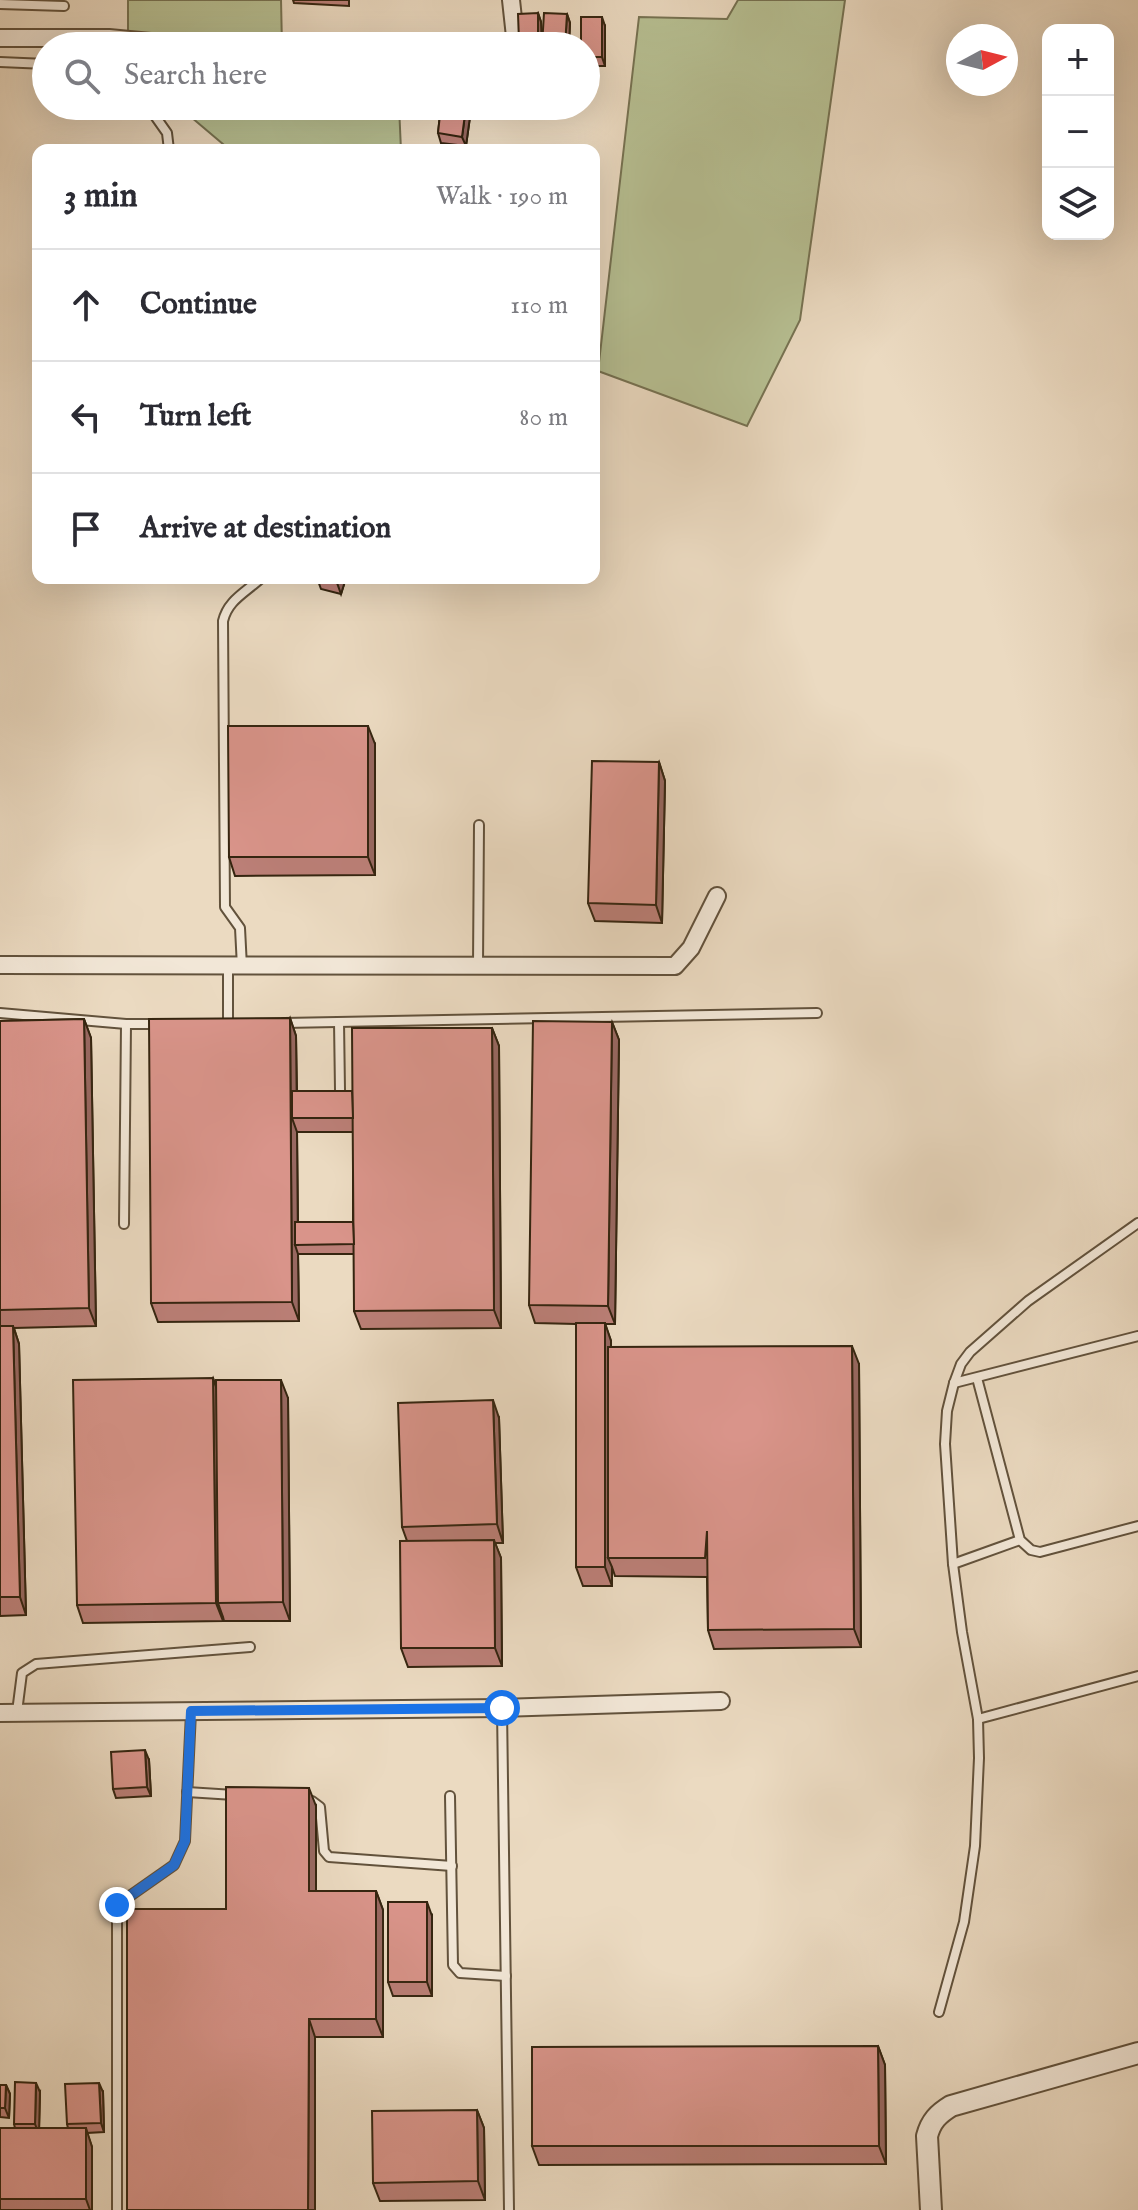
<!DOCTYPE html>
<meta charset="utf-8">
<style>
:root{--surface:#fff;--page:#f2f2f3;--text:#2b2b33;--muted:#7c7c81;--line:#e1e1e2}
body{margin:0;font-family:"IM FELL English",serif;background:var(--page);color:var(--text)}
.controls{position:absolute;right:24px;top:24px;display:grid;overflow:hidden;border-radius:16px;box-shadow:0 8px 32px #0002}
.controls button{width:72px;height:72px;display:grid;place-items:center;padding:0;border:0;border-bottom:2px solid var(--line);background:var(--surface);color:var(--text);font:40px sans-serif}
.compass{position:absolute;left:946px;top:24px;width:72px;height:72px;border-radius:50%;background:var(--surface);box-shadow:0 8px 32px #0002;rotate:83deg}
.stop{position:absolute;width:24px;height:24px;margin:-18px;border:6px solid #1a73e8;border-radius:50%;background:#fff}
.stop.end{background:#1a73e8;border-color:#fff;box-shadow:0 2px 8px #0008}
.list{margin:0;padding:0;list-style:none}
h2{display:flex;justify-content:space-between;align-items:center;height:104px;margin:0;padding:0 32px;font-size:34px}
h2 small{font-size:26px;font-weight:400;color:var(--muted)}
.list li{display:grid;grid-template-columns:52px 1fr auto;gap:24px;align-items:center;box-sizing:border-box;height:112px;padding:0 32px;border-top:2px solid var(--line)}
.list b{display:block;font-size:30px;white-space:nowrap}
.list em{font-size:26px;font-style:normal;color:var(--muted)}
.icon{flex:none;width:44px;height:44px;fill:none;stroke:currentColor;stroke-width:2;stroke-linecap:round;stroke-linejoin:round}
.map{position:relative;flex:none;width:1138px;height:2210px;overflow:hidden}
.search{position:absolute;background:var(--surface);box-shadow:0 8px 32px #0002;left:32px;top:32px;width:568px;height:88px;display:flex;align-items:center;gap:20px;box-sizing:border-box;padding:0 28px;border-radius:44px;color:var(--muted);font-size:30px}
.panel{position:absolute;background:var(--surface);box-shadow:0 8px 32px #0002;left:32px;top:144px;width:568px;height:440px;border-radius:16px}
.map>svg:first-child{display:block}
.green{fill:#b7c093;stroke:#767252;stroke-width:2}
.lines{fill:none;stroke-linecap:round;stroke-linejoin:round}
.service-casing{stroke:#62523c;stroke-width:12}
.minor-casing{stroke:#62523c;stroke-width:20}
.tertiary-casing{stroke:#62523c;stroke-width:24}
.service{stroke:#f2e7d7;stroke-width:8}
.minor{stroke:#f2e7d7;stroke-width:16}
.tertiary{stroke:#f2e7d7;stroke-width:20}
.wall{fill:#bb7f77;stroke:#352510;stroke-width:2;fill-rule:evenodd}
.shaded-wall{fill:#986861;stroke:#352510;stroke-width:2}
.building{fill:#d9948a;stroke:#352510;stroke-width:2}
.route{stroke:#1a73e8;stroke-width:10}
</style>
<div class="map">
<svg width="1138" height="2210" viewBox="0 0 1138 2210">
<rect width="100%" height="100%" fill="#ebdac1"/>
<filter id="stains"><feTurbulence type="fractalNoise" baseFrequency=".0025" numOctaves="4"/><feColorMatrix values="0 0 0 0 .2 0 0 0 0 .09 0 0 0 0 .02 0 0 0 .5 -.17"/></filter>
<radialGradient id="worn" r=".72"><stop offset=".6" stop-color="#630" stop-opacity="0"/><stop offset="1" stop-color="#630" stop-opacity=".3"/></radialGradient>
<g class="green">
<polygon points="128,0 281,0 282,46 128,46"/>
<polygon points="738,0 845,0 800,320 747,426 598,371 639,17 727,19"/>
<polygon points="178,106 399,106 401,150 310,150 299,146 297,150 230,150"/>
</g>
<g class="lines">
<g class="service-casing">
<g id="service">
<polyline points="0,4 64,6"/>
<polyline points="0,62 46,64"/>
<polyline points="148,106 167,133 169,150"/>
<polyline points="478,965 479,825"/>
<path d="M242,967L240,928L225,907L223,621C228,600 245,593 261,578"/>
<polyline points="0,1013 126,1024 159,1024"/>
<polyline points="339,1022 340,1090"/>
<polyline points="284,1023 817,1013"/>
<polyline points="228,1024 228,966"/>
<polyline points="124,1224 126,1024"/>
<polyline points="977,1378 1020,1540 1031,1550 1040,1552 1138,1526"/>
<polyline points="954,1383 1138,1336"/>
<polyline points="953,1564 1020,1540"/>
<polyline points="502,1709 509,2210"/>
<polyline points="17,1712 22,1673 36,1664 250,1647"/>
<polyline points="978,1719 1138,1676"/>
<polyline points="187,1792 234,1795"/>
<polyline points="450,1796 453,1965 460,1973 506,1976"/>
<polyline points="303,1800 312,1801 320,1807 324,1851 329,1857 452,1866"/>
<polyline points="939,2012 964,1922 975,1846 979,1758 978,1719 962,1632 953,1564 945,1444 947,1411 954,1383 961,1364 970,1352 1028,1301 1138,1223"/>
<polyline points="117,2210 117,1905 174,1865 185,1841 191,1712"/>
</g>
</g>
<g class="minor-casing">
<g id="minor">
<polyline points="511,0 516,46"/>
<polyline points="0,38 109,38 192,46"/>
<polyline points="0,965 675,966 691,948 717,896"/>
<polyline points="0,1713 502,1708 721,1701"/>
</g>
</g>
<g class="tertiary-casing">
<path id="tertiary" d="M931,2210L927,2136C931,2121 938,2114 951,2106L1138,2053"/>
</g>
<use href="#service" class="service"/>
<use href="#minor" class="minor"/>
<use href="#tertiary" class="tertiary"/>
</g>
<g class="wall">
<polygon points="293,0 349,0 349,6 294,3"/>
<polygon points="538,13 541,22 542,46 520,46 519,41"/>
<polygon points="567,14 570,23 569,43 581,43 605,26 605,66 586,66 586,46 542,46"/>
<polygon points="441,106 478,106 478,111 467,110 470,117 466,146 441,143 438,133"/>
<polygon points="317,578 346,578 341,594 321,589"/>
<polygon points="375,744 375,875 235,876 229,857"/>
<polygon points="659,762 665,781 662,923 595,921 588,903"/>
<path d="M290,1018L296,1036L297,1091H352L492,1028L499,1046L501,1328L361,1329L354,1311V1254H298L299,1321L158,1322L151,1303ZM297,1132H353V1222H298Z"/>
<polygon points="84,1019 91,1038 96,1326 14,1328 19,1344 26,1615 0,1616 0,1021"/>
<polygon points="612,1022 619,1040 615,1324 605,1324 611,1341 611,1347 859,1364 861,1647 714,1649 708,1630 707,1577 615,1576 612,1567 612,1586 583,1586 576,1567 576,1324 535,1323 529,1305"/>
<polygon points="213,1378 216,1387 288,1398 290,1621 224,1621 223,1617 223,1621 83,1623 77,1605"/>
<polygon points="499,1418 503,1543 495,1543 501,1558 502,1666 408,1667 401,1648 407,1541 402,1527"/>
<polygon points="149,1760 151,1796 116,1798 113,1789"/>
<polygon points="316,1806 316,1891 376,1891 383,1910 383,2037 315,2037 315,2210 127,2210 226,1909"/>
<polygon points="432,1916 432,1996 393,1996 388,1982"/>
<polygon points="878,2046 885,2065 886,2164 539,2165 532,2146"/>
<polygon points="0,2085 6,2085 10,2094 9,2118 0,2117"/>
<polygon points="40,2092 39,2128 68,2128 67,2124 103,2092 104,2132 87,2133 92,2147 92,2210 0,2210 0,2128 15,2128 14,2124"/>
<polygon points="477,2110 484,2128 485,2200 380,2201 373,2183"/>
</g>
<g class="shaded-wall">
<polygon points="538,13 541,22 542,46 540,46 538,41"/>
<polygon points="567,14 570,23 569,46 565,46"/>
<polygon points="602,17 605,26 605,66 602,57"/>
<polygon points="466,107 470,117 466,146 462,137"/>
<polygon points="337,578 346,578 341,594 336,580"/>
<polygon points="368,726 375,744 375,875 368,857"/>
<polygon points="659,762 665,781 662,923 656,905"/>
<polygon points="290,1018 296,1036 297,1118 292,1118 297,1132 298,1245 295,1245 298,1254 299,1321 292,1302"/>
<polygon points="84,1019 91,1038 96,1326 89,1308"/>
<polygon points="612,1022 619,1040 615,1324 608,1306"/>
<polygon points="492,1028 499,1046 501,1328 494,1310"/>
<polygon points="605,1323 611,1341 612,1558 608,1558 612,1567 612,1586 605,1567"/>
<polygon points="13,1326 19,1344 26,1615 20,1597"/>
<polygon points="852,1346 859,1364 861,1647 854,1629"/>
<polygon points="213,1378 219,1396 218,1603 223,1617 223,1621 216,1603"/>
<polygon points="281,1380 288,1398 290,1621 283,1602"/>
<polygon points="493,1400 499,1418 503,1543 497,1524"/>
<polygon points="494,1540 501,1558 502,1666 495,1648"/>
<polygon points="145,1750 149,1760 151,1796 147,1787"/>
<polygon points="309,1788 316,1806 316,1909 309,1891"/>
<polygon points="376,1891 383,1910 383,2037 376,2019"/>
<polygon points="427,1902 432,1916 432,1996 427,1982"/>
<polygon points="309,2019 315,2037 315,2210 308,2210"/>
<polygon points="878,2046 885,2065 886,2164 879,2146"/>
<polygon points="36,2083 40,2092 39,2134 35,2124"/>
<polygon points="99,2083 103,2092 104,2132 101,2123"/>
<polygon points="6,2085 10,2094 9,2118 5,2108"/>
<polygon points="477,2110 484,2128 485,2200 478,2181"/>
<polygon points="86,2128 92,2147 92,2210 90,2210 86,2199"/>
</g>
<g class="building">
<polygon points="538,13 538,41 519,41 518,14"/>
<polygon points="544,13 567,14 565,46 542,46"/>
<polygon points="581,17 602,17 602,57 586,57 586,46 568,46 568,43 581,43"/>
<polygon points="441,106 466,107 462,137 438,133"/>
<polygon points="228,726 368,726 368,857 229,857"/>
<polygon points="592,761 659,762 656,905 588,903"/>
<polygon points="290,1018 292,1302 151,1303 149,1019"/>
<polygon points="84,1019 89,1308 0,1310 0,1021"/>
<polygon points="533,1021 612,1022 608,1306 529,1305"/>
<polygon points="352,1028 492,1028 494,1310 354,1311"/>
<polygon points="292,1091 352,1091 353,1118 292,1118"/>
<polygon points="295,1222 353,1222 354,1244 295,1245"/>
<rect x="576" y="1323" width="29" height="244"/>
<polygon points="0,1326 13,1326 20,1597 0,1597"/>
<polygon points="852,1346 854,1629 708,1630 707,1531 705,1558 608,1558 608,1347"/>
<polygon points="213,1378 216,1603 77,1605 73,1380"/>
<polygon points="216,1380 281,1380 283,1602 218,1603"/>
<polygon points="493,1400 497,1524 402,1527 398,1403"/>
<polygon points="494,1540 495,1648 401,1648 400,1541"/>
<polygon points="145,1750 147,1787 113,1789 111,1752"/>
<polygon points="226,1787 309,1788 309,1891 376,1891 376,2019 309,2019 308,2210 127,2210 127,1909 226,1909"/>
<rect x="388" y="1902" width="39" height="80"/>
<polygon points="878,2046 879,2146 532,2146 532,2047"/>
<polygon points="15,2082 36,2083 35,2124 14,2124"/>
<polygon points="99,2083 101,2123 67,2124 65,2084"/>
<polygon points="0,2085 6,2085 5,2108 0,2108"/>
<polygon points="477,2110 478,2181 373,2183 372,2111"/>
<rect x="0" y="2128" width="86" height="71"/>
</g>
<g class="lines">
<polyline class="route" points="117,1905 174,1865 185,1841 191,1711 502,1708"/>
</g>
<rect width="100%" height="100%" filter="url(#stains)"/>
<rect width="100%" height="100%" fill="url(#worn)"/>
</svg>
<div class="controls">
<button>+</button>
<button>−</button>
<button><svg class="icon" aria-label="layers" viewBox="0 0 24 24"><path d="M12 4l9 5-9 5-9-5zM3 14l9 5 9-5"/></svg></button>
</div>
<svg class="compass" viewBox="-18 -18 36 36"><path d="M0-13l5 13h-10z" fill="#e53935"/><path d="M0 13l5-13h-10z" fill="#7c7c81"/></svg>
<div class="stop" style="left:502px;top:1708px"></div>
<div class="stop end" style="left:117px;top:1905px"></div>
<div class="search"><svg class="icon" aria-label="search" viewBox="0 0 24 24"><circle cx="10" cy="10" r="6"/><path d="M15 15l6 6"/></svg>Search here</div>
<section class="panel">
<h2>3 min<small>Walk · 190 m</small></h2>
<ul class="list">
<li><svg class="icon" aria-label="ahead" viewBox="0 0 24 24"><path d="M12 20V5M6 11l6-6 6 6"/></svg><div><b>Continue</b></div><em>110 m</em></li>
<li><svg class="icon" aria-label="left" viewBox="0 0 24 24"><path d="M17 20v-9H6M10 6l-5 5 5 5"/></svg><div><b>Turn left</b></div><em>80 m</em></li>
<li><svg class="icon" aria-label="arrive" viewBox="0 0 24 24"><path d="M6 21V4h12l-3 4 3 4H6"/></svg><div><b>Arrive at destination</b></div></li>
</ul>
</section>
</div>
